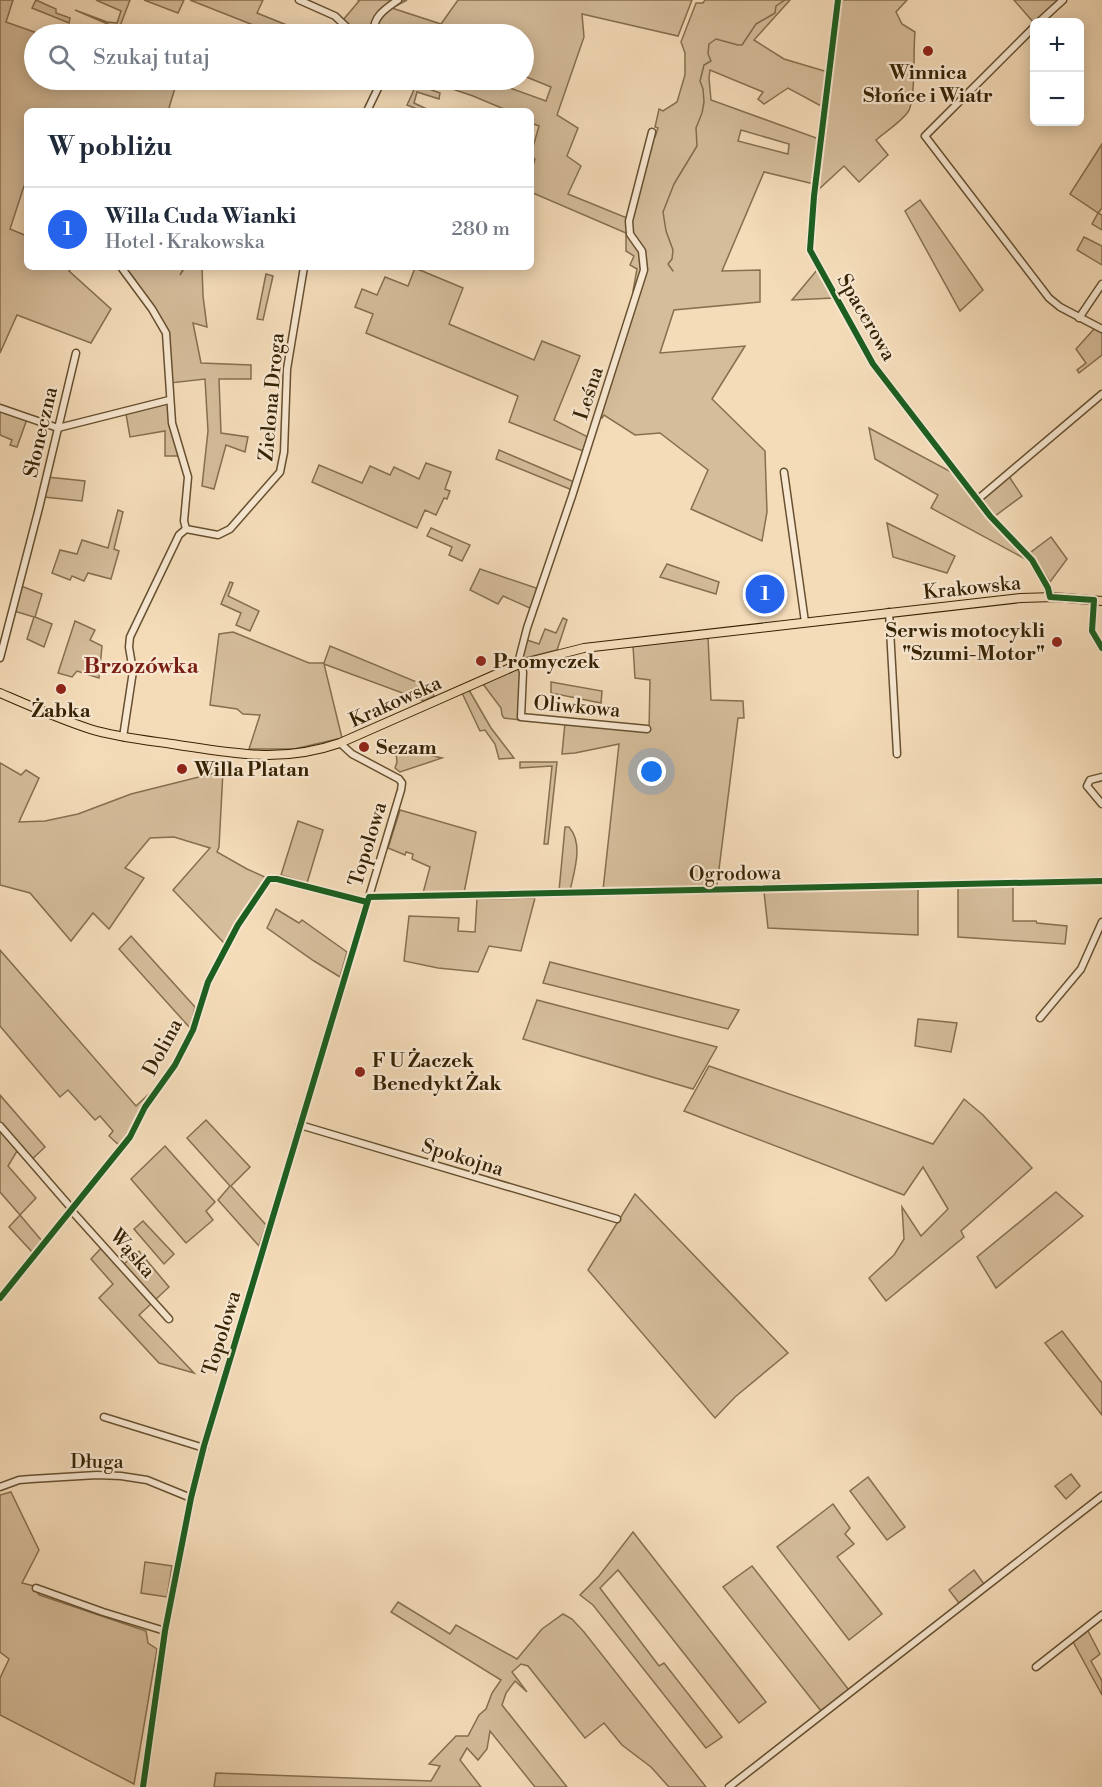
<!DOCTYPE html>
<html lang="pl">
<meta charset="utf-8">
<style>
:root{--surface:#fff;--page:#f2f2f3;--text:#1f2937;--muted:#747a83;--line:#e0e1e3;--accent:#2563eb}
body{margin:0;font-family:"Libre Bodoni",serif;background:var(--page);color:var(--text)}
.controls{position:absolute;right:18px;top:18px;display:grid;overflow:hidden;border-radius:9px;box-shadow:0 3px 15px #0003}
.controls button{width:54px;height:54px;display:grid;place-items:center;padding:0;border:0;border-bottom:2px solid var(--line);background:var(--surface);color:var(--text);font:30px sans-serif}
.you{position:absolute;left:652px;top:772px;width:21px;height:21px;margin:-15px;border:4px solid #fff;border-radius:50%;background:#1a73e8;box-shadow:0 0 0 9px #1a73e833}
.badge{display:grid;place-items:center;width:39px;height:39px;border-radius:50%;background:var(--accent);color:#fff;font-size:20px;font-weight:700}
.pin{position:absolute;translate:-50% -50%;border:3px solid #fff;box-shadow:0 2px 6px #0006}
.list{margin:0;padding:0;list-style:none}
h2{display:flex;justify-content:space-between;align-items:center;height:78px;margin:0;padding:0 24px;font-size:26px}
h2 small{font-size:20px;font-weight:400;color:var(--muted)}
.list li{display:grid;grid-template-columns:39px 1fr auto;gap:18px;align-items:center;box-sizing:border-box;height:84px;padding:0 24px;border-top:2px solid var(--line)}
.list b{display:block;font-size:22px;white-space:nowrap}
.list p{margin:0;font-size:20px;white-space:nowrap;color:var(--muted)}
.list em{font-size:20px;font-style:normal;color:var(--muted)}
.icon{flex:none;width:33px;height:33px;fill:none;stroke:currentColor;stroke-width:2;stroke-linecap:round;stroke-linejoin:round}
.map{position:relative;flex:none;width:1102px;height:1787px;overflow:hidden}
.search{position:absolute;background:var(--surface);box-shadow:0 3px 15px #0003;left:24px;top:24px;width:510px;height:66px;display:flex;align-items:center;gap:15px;box-sizing:border-box;padding:0 21px;border-radius:33px;color:var(--muted);font-size:22px}
.panel{position:absolute;background:var(--surface);box-shadow:0 3px 15px #0003;left:24px;top:108px;width:510px;height:162px;border-radius:9px}
.map>svg:first-child{display:block}
.green{fill:#d5bc9a;stroke:#866f4e;stroke-width:1.5;fill-rule:evenodd}
.lines{fill:none;stroke-linecap:round;stroke-linejoin:round}
.stream{stroke:#826c4b;stroke-width:1.5}
.minor-casing{stroke:#665030;stroke-width:9}
.major-casing{stroke:#362203;stroke-width:10}
.minor{stroke:#f8e8d2;stroke-width:6}
.major{stroke:#f5dcb9;stroke-width:8}
.cycleway-casing{stroke:#f8e8d2;stroke-width:10}
.cycleway{stroke:#1b5e20;stroke-width:6}
.poi-dot{fill:#8f2418;stroke:#f8e8d2;stroke-width:2}
.labels{text-anchor:middle;stroke-width:4.5;stroke-linejoin:round;paint-order:stroke}
.poi-label{font-size:20px;font-weight:bold;fill:#362203;stroke:#f8e8d2;text-anchor:start}
.street-label{font-size:20px;fill:#362203;stroke:#f8e8d2}
.quarter-label{font-size:22px;font-weight:bold;fill:#7a1f14;stroke:#f8e8d2}
</style>
<div class="map">
<svg width="1102" height="1787" viewBox="0 0 1102 1787">
<rect width="100%" height="100%" fill="#f5dcb9"/>
<filter id="stains"><feTurbulence type="fractalNoise" baseFrequency=".00333" numOctaves="4"/><feColorMatrix values="0 0 0 0 .2 0 0 0 0 .09 0 0 0 0 .02 0 0 0 .5 -.17"/></filter>
<radialGradient id="worn" r=".72"><stop offset=".6" stop-color="#630" stop-opacity="0"/><stop offset="1" stop-color="#630" stop-opacity=".3"/></radialGradient>
<g class="green">
<polygon points="0,0 13,0 6,22 40,34 34,34 34,80 154,80 175,88 168,111 27,111 27,187 24,186 10,229 27,236 27,267 73,267 69,271 111,309 91,343 17,315 0,353"/>
<polygon points="36,0 56,9 56,13 70,18 69,23 32,8"/>
<polygon points="96,0 130,0 117,34 115,34 117,28 75,10 107,22 117,23 121,11"/>
<polygon points="144,0 184,0 178,13"/>
<polygon points="190,0 263,0 257,13 309,34 276,34"/>
<polygon points="358,0 407,0 392,8 441,24 458,0 692,0 678,36 582,14 584,37 557,115 578,128 567,156 581,166 568,194 627,218 627,233 641,251 642,271 635,295 633,291 637,269 630,265 634,256 626,251 626,233 533,193 531,198 531,173 535,159 531,156 531,154 539,126 531,123 531,111 504,111 504,109 473,96 426,80 488,80 546,101 551,87 524,76 524,34 415,34 404,30 402,34 356,34 343,20 359,1"/>
<path d="M705,0H790L754,40L784,59L828,72L823,107L788,88L764,104L758,99L763,92L710,70L709,78L711,100L819,139L814,184L764,172L722,271L760,270V302L674,310L660,353L745,346L712,399L765,451L767,512L762,541L691,509L708,470L660,433L635,435L604,415L602,418L599,417L645,269L644,250L632,233V221L652,139L655,137L658,128L655,127L659,109L663,111L677,102L685,75V53L681,42L696,3H703ZM741,130L789,144L788,154L738,141Z"/>
<path d="M842,0H907L896,12L902,24L915,32C913,49 916,101 908,112C900,123 886,131 876,140L888,155L859,182L844,166L818,190Z"/>
<polygon points="1014,0 1059,0 1034,23"/>
<polygon points="415,80 419,80 418,85 440,93 439,99 417,92 414,103 431,111 422,111 407,105 413,92"/>
<polygon points="1102,144 1102,208 1098,213 1102,215 1102,230 1092,224 1098,213 1070,194"/>
<polygon points="920,200 983,290 960,311 905,211"/>
<polygon points="1084,237 1102,246 1102,265 1077,250"/>
<polygon points="123,267 184,267 180,275 185,267 202,267 203,296 207,327 193,323 201,363 251,365 251,379 219,379 221,433 248,437 245,452 226,445 214,489 202,486 208,431 205,379 170,383 167,328"/>
<polygon points="415,268 463,288 449,324 534,360 542,341 580,356 554,420 588,437 583,451 509,422 518,396 366,333 373,314 355,307 362,289 377,295 385,277 408,286"/>
<polygon points="817,270 833,298 792,300"/>
<polygon points="266,274 273,276 263,320 257,319"/>
<polygon points="1095,328 1102,331 1102,355 1079,373 1077,370 1086,363 1076,349"/>
<polygon points="168,402 179,456 165,456 165,431 130,437 126,414"/>
<polygon points="0,411 27,419 17,447 10,445 12,440 0,435"/>
<polygon points="869,428 955,474 973,499 1031,562 931,508 938,495 875,459"/>
<polygon points="499,450 574,482 572,490 496,459"/>
<polygon points="426,463 451,472 445,489 450,491 447,499 444,498 436,515 425,510 417,528 312,482 319,465 362,483 370,466 390,475 394,467 419,479"/>
<polygon points="1008,475 1022,496 995,516 983,503 982,497"/>
<polygon points="47,477 85,481 82,501 44,497"/>
<polygon points="118,510 123,512 114,549 119,551 111,579 88,573 84,581 72,576 70,580 52,573 60,550 77,554 82,540 108,548"/>
<polygon points="887,523 955,556 947,573 893,557"/>
<polygon points="431,528 470,545 462,561 449,555 452,547 427,536"/>
<polygon points="1051,537 1067,559 1050,582 1031,552"/>
<polygon points="667,564 719,582 716,594 660,577"/>
<polygon points="480,569 539,589 532,609 503,596 498,604 470,590"/>
<polygon points="230,582 233,583 228,596 259,611 250,631 236,625 241,613 221,604"/>
<polygon points="21,586 42,594 35,617 52,624 44,647 27,639 34,617 14,611"/>
<polygon points="563,618 567,620 557,650 521,659 527,640 539,644 545,629 556,633"/>
<polygon points="75,621 95,630 90,640 102,646 99,678 77,671 72,677 58,673"/>
<polygon points="233,632 309,663 324,663 330,646 431,688 434,696 424,701 324,664 342,738 294,749 249,749 260,715 243,714 237,709 210,705 219,634"/>
<polygon points="708,637 711,700 743,701 744,718 738,718 717,885 603,890 619,744 575,753 562,754 565,723 649,731 650,680 635,678 633,646"/>
<polygon points="517,669 521,671 520,720 504,718 502,715 501,708 483,684"/>
<polygon points="551,682 602,691 601,703 551,693"/>
<polygon points="469,690 491,728 514,758 499,759 495,744 485,730 480,731 462,693"/>
<polygon points="396,753 424,754 442,758 400,772 395,768 397,762"/>
<polygon points="520,762 557,762 548,844 544,844 552,766 520,768"/>
<polygon points="0,763 21,775 26,770 39,778 19,822 45,821 78,814 131,794 223,771 219,847 217,852 247,869 267,878 225,944 173,890 210,848 174,837 150,838 125,868 144,878 109,929 93,913 71,941 30,893 0,885"/>
<polygon points="400,810 476,832 464,893 423,893 430,867 412,859 413,854 406,852 405,855 388,848"/>
<polygon points="298,821 323,830 307,883 281,875"/>
<path d="M565,827H569C584,844 574,871 570,891H559Z"/>
<polygon points="1013,887 1013,921 1036,921 1037,923 1067,926 1065,944 958,937 958,888"/>
<polygon points="918,888 918,935 768,928 764,892"/>
<polygon points="535,898 521,951 489,946 478,972 438,968 404,961 409,916 459,918 458,931 475,932 477,899"/>
<polygon points="276,909 299,923 302,920 347,952 340,977 314,961 267,928"/>
<polygon points="131,936 195,1007 190,1028 119,949"/>
<polygon points="0,950 136,1106 150,1093 152,1095 120,1146 109,1136 113,1131 100,1116 95,1120 68,1090 60,1097 0,1026"/>
<polygon points="550,962 739,1010 728,1029 543,983"/>
<polygon points="537,1000 717,1047 693,1089 523,1039"/>
<polygon points="918,1019 957,1023 951,1052 915,1046"/>
<polygon points="709,1066 933,1144 964,1099 983,1115 1032,1168 961,1231 964,1237 886,1301 869,1278 894,1255 904,1239 902,1207 921,1236 948,1209 923,1167 904,1195 684,1111"/>
<polygon points="0,1095 45,1147 28,1163 17,1151 8,1166 36,1198 20,1215 42,1241 33,1253 9,1227 20,1215 0,1192"/>
<polygon points="206,1120 250,1167 231,1186 266,1225 259,1246 218,1200 230,1186 187,1138"/>
<polygon points="165,1146 215,1202 206,1211 213,1220 186,1243 131,1179"/>
<polygon points="1056,1192 1083,1216 996,1288 977,1257"/>
<polygon points="635,1194 788,1353 735,1397 715,1418 588,1270"/>
<polygon points="143,1221 174,1254 164,1264 134,1229"/>
<polygon points="103,1246 152,1303 139,1315 194,1373 159,1363 99,1298 113,1284 91,1259"/>
<polygon points="139,1251 169,1287 155,1300 124,1264"/>
<polygon points="1062,1331 1102,1383 1102,1415 1045,1343"/>
<polygon points="1071,1474 1080,1486 1066,1499 1055,1486"/>
<polygon points="868,1477 905,1527 887,1540 850,1491"/>
<polygon points="11,1492 39,1550 22,1583 34,1586 39,1595 146,1631 148,1643 157,1649 134,1784 0,1715 0,1678 9,1659 0,1652 0,1495"/>
<polygon points="833,1504 850,1528 845,1534 854,1544 837,1557 882,1614 849,1640 777,1547"/>
<polygon points="633,1532 766,1702 739,1723 618,1570 600,1588 659,1666 664,1663 722,1737 706,1748 593,1605 580,1595 599,1576"/>
<polygon points="145,1562 172,1566 167,1597 141,1593"/>
<polygon points="752,1566 849,1690 821,1711 723,1587"/>
<polygon points="974,1570 984,1584 959,1603 949,1590"/>
<polygon points="398,1602 450,1634 456,1625 517,1659 542,1629 563,1614 572,1619 584,1632 706,1787 669,1787 651,1767 622,1745 604,1723 585,1738 528,1666 521,1664 512,1672 527,1692 515,1681 506,1693 502,1705 567,1787 535,1787 490,1731 487,1749 478,1760 467,1748 460,1760 481,1787 214,1787 216,1773 431,1781 440,1766 429,1764 456,1736 468,1736 479,1715 486,1709 492,1693 501,1680 391,1612"/>
<polygon points="1087,1629 1100,1654 1091,1661 1102,1681 1102,1695 1072,1640"/>
</g>
<g class="lines">
<polyline class="stream" points="673,271 668,264 672,259 673,250 666,231 663,212 674,184 697,146 696,128 702,113 704,102 703,89 700,81 704,65 711,61 708,54 709,44 716,39 738,45 742,45 756,24 775,13 776,6 785,0"/>
<g class="minor-casing">
<g id="minor">
<polyline points="299,0 335,16 354,34"/>
<polyline points="838,0 814,196 810,250 873,364 990,516 1032,560 1048,588 1050,597"/>
<polyline points="1039,22 1063,0"/>
<polyline points="1034,27 925,136 1049,298 1060,307 1102,329"/>
<path d="M374,34C372,17 385,9 398,0"/>
<polyline points="367,111 382,80"/>
<polyline points="121,267 152,309 166,333 172,423 188,477 184,521 186,529"/>
<polyline points="1079,318 1102,284"/>
<polyline points="0,408 58,428 169,400"/>
<polyline points="784,472 805,622"/>
<polyline points="977,500 1102,394"/>
<polyline points="1094,600 1092,631 1102,648"/>
<polyline points="889,612 897,754"/>
<polyline points="0,658 39,508 76,353"/>
<polyline points="647,729 521,717 523,672 519,659 527,628 572,496 644,270 642,251 630,234 629,221 652,132"/>
<polyline points="123,737 133,671 129,647 130,637 179,535 186,529 218,535 230,529 280,472 284,452 287,369 304,267"/>
<polyline points="1102,777 1090,780 1087,786 1102,804"/>
<polyline points="369,897 1102,881"/>
<polyline points="1040,1018 1081,969 1102,922"/>
<polyline points="300,1125 617,1219"/>
<polyline points="0,1126 72,1209"/>
<polyline points="71,1210 169,1319"/>
<polyline points="0,1298 130,1137 145,1107 175,1065 193,1030 208,982 238,925 269,879 277,879 367,902"/>
<polyline points="104,1417 204,1448"/>
<polyline points="0,1487 19,1480 31,1479 97,1475 121,1476 147,1480 191,1498"/>
<polyline points="36,1588 103,1612 165,1631"/>
<polyline points="1036,1667 1102,1615"/>
<polyline points="143,1787 165,1631 191,1498 204,1446 401,790 402,783 399,779 352,754 340,743"/>
<polyline points="729,1787 1102,1496"/>
</g>
</g>
<g class="major-casing">
<path id="major" d="M0,693C30,706 59,719 90,729C116,737 144,740 172,744C232,753 280,764 340,743L517,665L584,648L1021,598L1054,597L1102,601"/>
</g>
<use href="#minor" class="minor"/>
<use href="#major" class="major"/>
<g class="cycleway-casing">
<g id="cycleway">
<polyline points="838,0 814,196 810,250 873,364 990,516 1032,560 1048,588 1050,597 1094,600 1092,631 1102,648"/>
<polyline points="0,1298 130,1137 145,1107 175,1065 193,1030 208,982 238,925 269,879 277,879 367,902"/>
<polyline points="143,1787 165,1631 191,1498 204,1446 369,897 1102,881"/>
</g>
</g>
<use href="#cycleway" class="cycleway"/>
</g>
<g class="poi-dot">
<circle cx="928" cy="51" r="6"/>
<circle cx="1057" cy="642" r="6"/>
<circle cx="481" cy="661" r="6"/>
<circle cx="61" cy="689" r="6"/>
<circle cx="364" cy="747" r="6"/>
<circle cx="182" cy="769" r="6"/>
<circle cx="360" cy="1072" r="6"/>
</g>
<g class="labels">
<g class="poi-label">
<text x="928" y="79" text-anchor="middle">Winnica<tspan x="928" dy="23">Słońce i Wiatr</tspan></text>
<text x="1045" y="637" text-anchor="end">Serwis motocykli<tspan x="1045" dy="23">"Szumi-Motor"</tspan></text>
<text x="493" y="668">Promyczek</text>
<text x="61" y="717" text-anchor="middle">Żabka</text>
<text x="376" y="754">Sezam</text>
<text x="194" y="776">Willa Platan</text>
<text x="372" y="1067">F U Żaczek<tspan x="372" dy="23">Benedykt Żak</tspan></text>
</g>
<g class="street-label">
<text transform="translate(867 317) rotate(60)" y="7">Spacerowa</text>
<text transform="translate(588 393) rotate(-72)" y="7">Leśna</text>
<text transform="translate(271 397) rotate(-85)" y="7">Zielona Droga</text>
<text transform="translate(40 432) rotate(-77)" y="7">Słoneczna</text>
<text transform="translate(972 587) rotate(-6)" y="7">Krakowska</text>
<text transform="translate(395 701) rotate(-24)" y="7">Krakowska</text>
<text transform="translate(577 706) rotate(5)" y="7">Oliwkowa</text>
<text transform="translate(367 844) rotate(-73)" y="7">Topolowa</text>
<text transform="translate(735 873) rotate(-1)" y="7">Ogrodowa</text>
<text transform="translate(162 1047) rotate(-62)" y="7">Dolina</text>
<text transform="translate(463 1157) rotate(17)" y="7">Spokojna</text>
<text transform="translate(133 1253) rotate(49)" y="7">Wąska</text>
<text transform="translate(221 1333) rotate(-73)" y="7">Topolowa</text>
<text x="97" y="1468">Długa</text>
</g>
<g class="quarter-label">
<text x="141" y="673">Brzozówka</text>
</g>
</g>
<rect width="100%" height="100%" filter="url(#stains)"/>
<rect width="100%" height="100%" fill="url(#worn)"/>
</svg>
<div class="controls">
<button>+</button>
<button>−</button>
</div>
<div class="you"></div>
<div class="pin badge" style="left:765px;top:594px">1</div>
<div class="search"><svg class="icon" aria-label="search" viewBox="0 0 24 24"><circle cx="10" cy="10" r="6"/><path d="M15 15l6 6"/></svg>Szukaj tutaj</div>
<section class="panel">
<h2>W pobliżu<small></small></h2>
<ul class="list">
<li><span class="badge">1</span><div><b>Willa Cuda Wianki</b><p>Hotel · Krakowska</p></div><em>280 m</em></li>
</ul>
</section>
</div>
